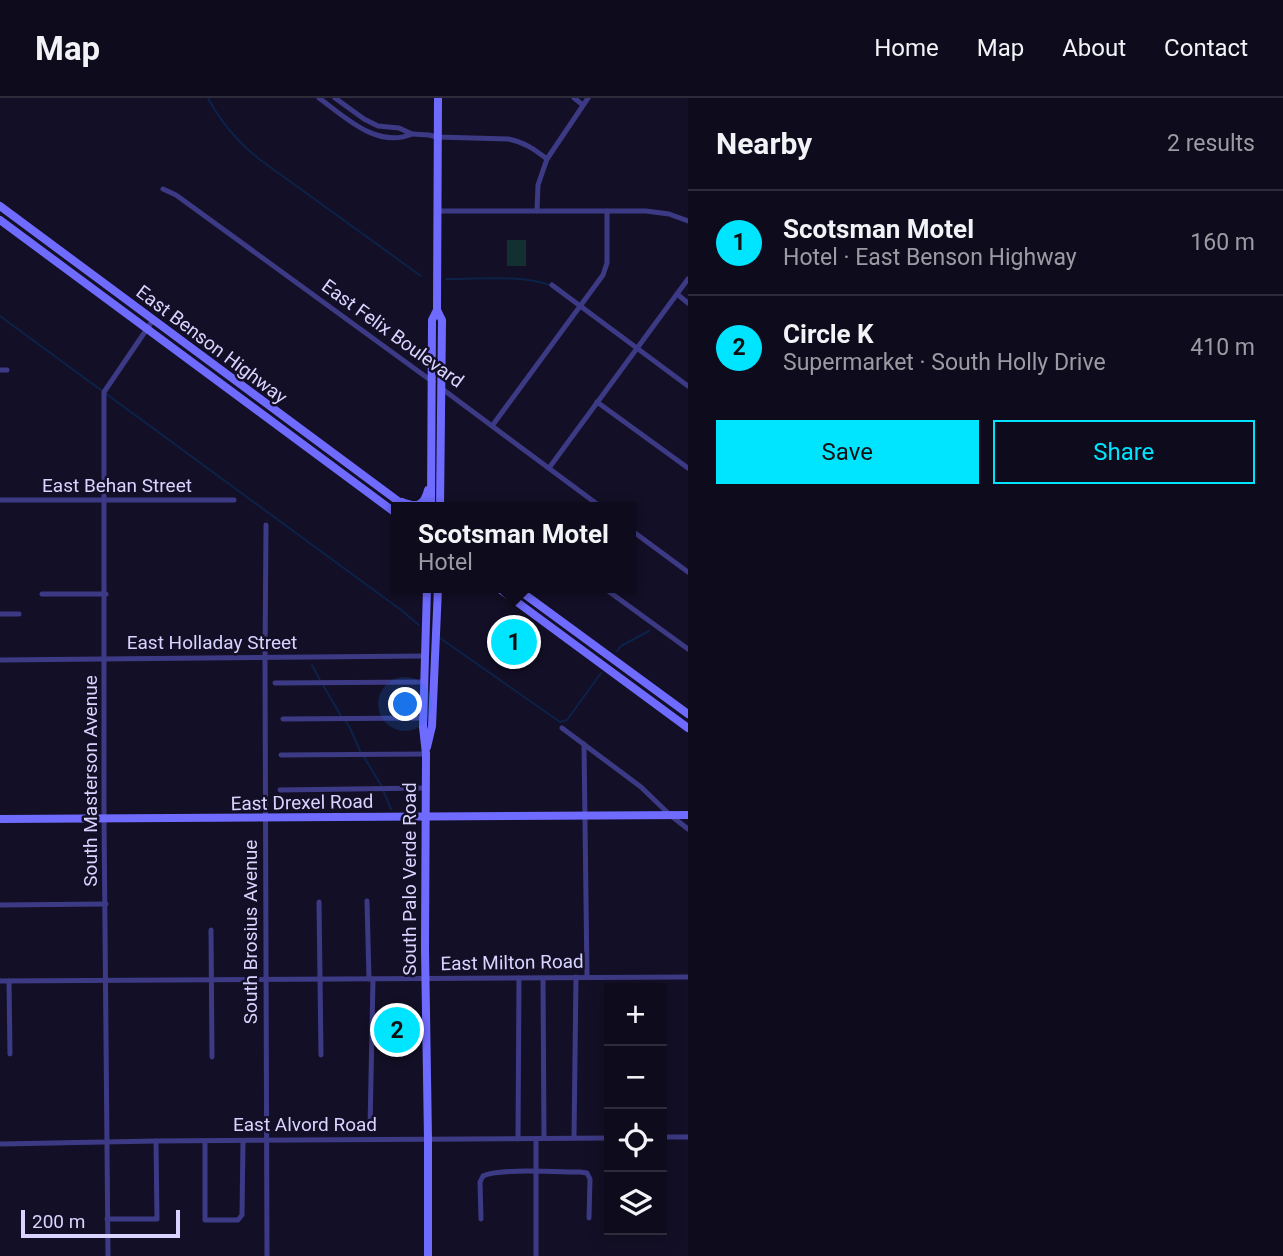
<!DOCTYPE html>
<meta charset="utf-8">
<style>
:root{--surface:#0e0b1c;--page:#1c1929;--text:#f1f3f6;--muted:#9b9ba3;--line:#2e2b3b;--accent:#00e5ff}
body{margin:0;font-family:Roboto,sans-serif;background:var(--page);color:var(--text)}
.controls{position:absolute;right:21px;bottom:21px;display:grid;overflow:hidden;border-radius:0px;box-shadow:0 4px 18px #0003}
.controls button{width:63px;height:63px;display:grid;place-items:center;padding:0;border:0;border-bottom:2px solid var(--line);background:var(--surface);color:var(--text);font:35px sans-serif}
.scale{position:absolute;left:21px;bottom:18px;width:159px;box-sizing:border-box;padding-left:7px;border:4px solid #d9d4ff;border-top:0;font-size:19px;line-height:24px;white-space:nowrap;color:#d9d4ff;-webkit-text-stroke:5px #130f26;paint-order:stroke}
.you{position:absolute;left:406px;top:607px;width:24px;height:24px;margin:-18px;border:5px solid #fff;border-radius:50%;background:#1a73e8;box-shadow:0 0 0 10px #1a73e833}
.badge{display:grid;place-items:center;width:46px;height:46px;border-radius:50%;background:var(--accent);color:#111;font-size:23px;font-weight:700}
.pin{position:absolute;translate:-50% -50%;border:4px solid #fff;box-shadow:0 2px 7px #0006}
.popup{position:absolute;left:391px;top:404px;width:245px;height:91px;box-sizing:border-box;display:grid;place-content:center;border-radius:0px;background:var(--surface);filter:drop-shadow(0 2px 5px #0005);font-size:23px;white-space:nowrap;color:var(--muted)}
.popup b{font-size:26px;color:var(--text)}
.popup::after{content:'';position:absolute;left:50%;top:100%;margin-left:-14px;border:14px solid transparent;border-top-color:var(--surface)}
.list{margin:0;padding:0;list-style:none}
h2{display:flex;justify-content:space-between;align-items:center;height:91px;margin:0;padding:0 28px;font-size:30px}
h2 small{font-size:23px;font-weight:400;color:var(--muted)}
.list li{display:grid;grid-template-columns:46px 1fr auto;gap:21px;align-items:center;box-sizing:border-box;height:105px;padding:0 28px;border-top:2px solid var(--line)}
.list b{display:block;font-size:26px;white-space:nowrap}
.list p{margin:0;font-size:23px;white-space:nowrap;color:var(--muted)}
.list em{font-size:23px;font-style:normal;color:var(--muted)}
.actions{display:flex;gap:14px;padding:21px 28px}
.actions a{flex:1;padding:16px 0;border:2px solid var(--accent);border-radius:0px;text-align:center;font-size:24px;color:var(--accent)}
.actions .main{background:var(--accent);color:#111}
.icon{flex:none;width:38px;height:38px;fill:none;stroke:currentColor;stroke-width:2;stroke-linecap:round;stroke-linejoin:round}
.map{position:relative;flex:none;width:688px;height:1158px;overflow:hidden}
header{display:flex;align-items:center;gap:42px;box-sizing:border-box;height:98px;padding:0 35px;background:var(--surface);border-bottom:2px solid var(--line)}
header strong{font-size:33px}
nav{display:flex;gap:38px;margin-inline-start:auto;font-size:24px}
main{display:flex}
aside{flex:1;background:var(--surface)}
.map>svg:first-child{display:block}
.green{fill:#12302f}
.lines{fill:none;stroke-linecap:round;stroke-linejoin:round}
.stream{stroke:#0c2248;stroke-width:2}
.street{stroke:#3d3a85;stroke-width:5}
.secondary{stroke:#6f6bff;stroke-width:8}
.labels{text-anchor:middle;stroke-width:5;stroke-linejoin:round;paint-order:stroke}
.street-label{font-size:19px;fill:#d9d4ff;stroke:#130f26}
</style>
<header>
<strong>Map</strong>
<nav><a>Home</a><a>Map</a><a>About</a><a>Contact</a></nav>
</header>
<main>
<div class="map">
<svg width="688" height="1158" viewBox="0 0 688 1158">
<rect width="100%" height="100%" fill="#130f26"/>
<rect class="green" x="507" y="142" width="19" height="26"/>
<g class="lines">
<g class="stream">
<path d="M208,0C221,25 237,43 259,61L421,178"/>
<path d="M446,181C474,181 524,177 549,187"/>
<polyline points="0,218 401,512 419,527"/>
<polyline points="440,540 560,624 567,622 601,575"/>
<polyline points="617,553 621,548 649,533"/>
<polyline points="312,567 320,582"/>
<polyline points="323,587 341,618"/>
<polyline points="345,622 350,630 361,655"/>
<polyline points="364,659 381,687"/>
<polyline points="383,692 391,711"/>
</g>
<g class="street">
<path d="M319,0C345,19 377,51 412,36L399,30L378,28L364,21L335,0"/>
<polyline points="574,0 583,7"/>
<path d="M412,36L429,37L437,39L508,41C524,44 534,51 547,61"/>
<polyline points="163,91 176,97 433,284"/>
<polyline points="437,113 646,113 669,116 688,123"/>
<polyline points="537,113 538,87 547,61 588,0"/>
<polyline points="552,187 688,288"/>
<polyline points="677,196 688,205"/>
<polyline points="0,272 7,272"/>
<polyline points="441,290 601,409"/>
<polyline points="597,304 688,370"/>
<polyline points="492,328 603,177 607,165 607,113"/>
<polyline points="549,370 688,181"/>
<polyline points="0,402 234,402"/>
<polyline points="266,427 265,560 267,1158"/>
<polyline points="631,432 688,474"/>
<polyline points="604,490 688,551"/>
<polyline points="42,496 106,496"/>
<polyline points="0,516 19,516"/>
<polyline points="0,562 424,558"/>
<polyline points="275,585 423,584"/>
<polyline points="283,621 423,620"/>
<polyline points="562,630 641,689 670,717 688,731"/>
<polyline points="584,646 587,879"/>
<polyline points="281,657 426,656"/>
<polyline points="280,692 425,690"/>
<polyline points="367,803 369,881"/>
<polyline points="319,804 321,957"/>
<polyline points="0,807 106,806"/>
<polyline points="211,832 212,959"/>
<polyline points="543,880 544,1040"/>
<polyline points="0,883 688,879"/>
<polyline points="9,883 10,956"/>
<polyline points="370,1030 373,881"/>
<polyline points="662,1039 688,1039"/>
<polyline points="574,1040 576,879"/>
<polyline points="518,1041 519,880"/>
<polyline points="536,1041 536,1158"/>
<polyline points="205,1043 205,1122 238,1122 242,1117 243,1043"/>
<polyline points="0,1046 156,1043 609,1040"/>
<polyline points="107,1121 157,1121 156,1043"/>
<path d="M481,1121L480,1084L483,1078C497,1070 560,1074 580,1074L587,1075L590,1081L589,1120"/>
<polyline points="108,1158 104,720 104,294 153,222"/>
</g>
<g class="secondary">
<polyline points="438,0 437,212 442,222 440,409"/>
<polyline points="0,108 406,409"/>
<polyline points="0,122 397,416"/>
<path d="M402,404C417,410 424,408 428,392"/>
<polyline points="431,409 432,222 437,212"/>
<polyline points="427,490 423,629 426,656 425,851 428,1041 428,1158"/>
<polyline points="498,490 688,630"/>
<polyline points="516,490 688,616"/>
<polyline points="427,649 432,628 438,490"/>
<polyline points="0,721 688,717"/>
</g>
</g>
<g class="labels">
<g class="street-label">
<text transform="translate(393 235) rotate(36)" y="7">East Felix Boulevard</text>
<text transform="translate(212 246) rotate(37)" y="7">East Benson Highway</text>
<text x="117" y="394">East Behan Street</text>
<text x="212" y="551">East Holladay Street</text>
<text transform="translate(90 683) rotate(-90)" y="7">South Masterson Avenue</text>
<text transform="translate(302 704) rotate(-1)" y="7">East Drexel Road</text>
<text transform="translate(409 781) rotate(-90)" y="7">South Palo Verde Road</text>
<text transform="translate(250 834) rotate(-90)" y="7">South Brosius Avenue</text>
<text transform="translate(512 864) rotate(-1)" y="7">East Milton Road</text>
<text x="305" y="1033">East Alvord Road</text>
</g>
</g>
</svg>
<div class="controls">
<button>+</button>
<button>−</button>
<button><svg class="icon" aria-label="locate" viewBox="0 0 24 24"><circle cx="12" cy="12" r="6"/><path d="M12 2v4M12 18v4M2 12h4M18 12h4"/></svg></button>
<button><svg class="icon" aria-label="layers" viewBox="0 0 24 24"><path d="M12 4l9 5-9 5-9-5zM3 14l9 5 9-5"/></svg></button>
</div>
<div class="scale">200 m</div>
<div class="you"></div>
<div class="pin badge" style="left:514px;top:544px">1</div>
<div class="popup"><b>Scotsman Motel</b>Hotel</div>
<div class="pin badge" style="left:397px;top:932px">2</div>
</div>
<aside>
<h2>Nearby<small>2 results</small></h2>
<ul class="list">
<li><span class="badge">1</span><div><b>Scotsman Motel</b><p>Hotel · East Benson Highway</p></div><em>160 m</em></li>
<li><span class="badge">2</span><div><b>Circle K</b><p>Supermarket · South Holly Drive</p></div><em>410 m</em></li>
</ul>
<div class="actions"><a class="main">Save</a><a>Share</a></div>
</aside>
</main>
